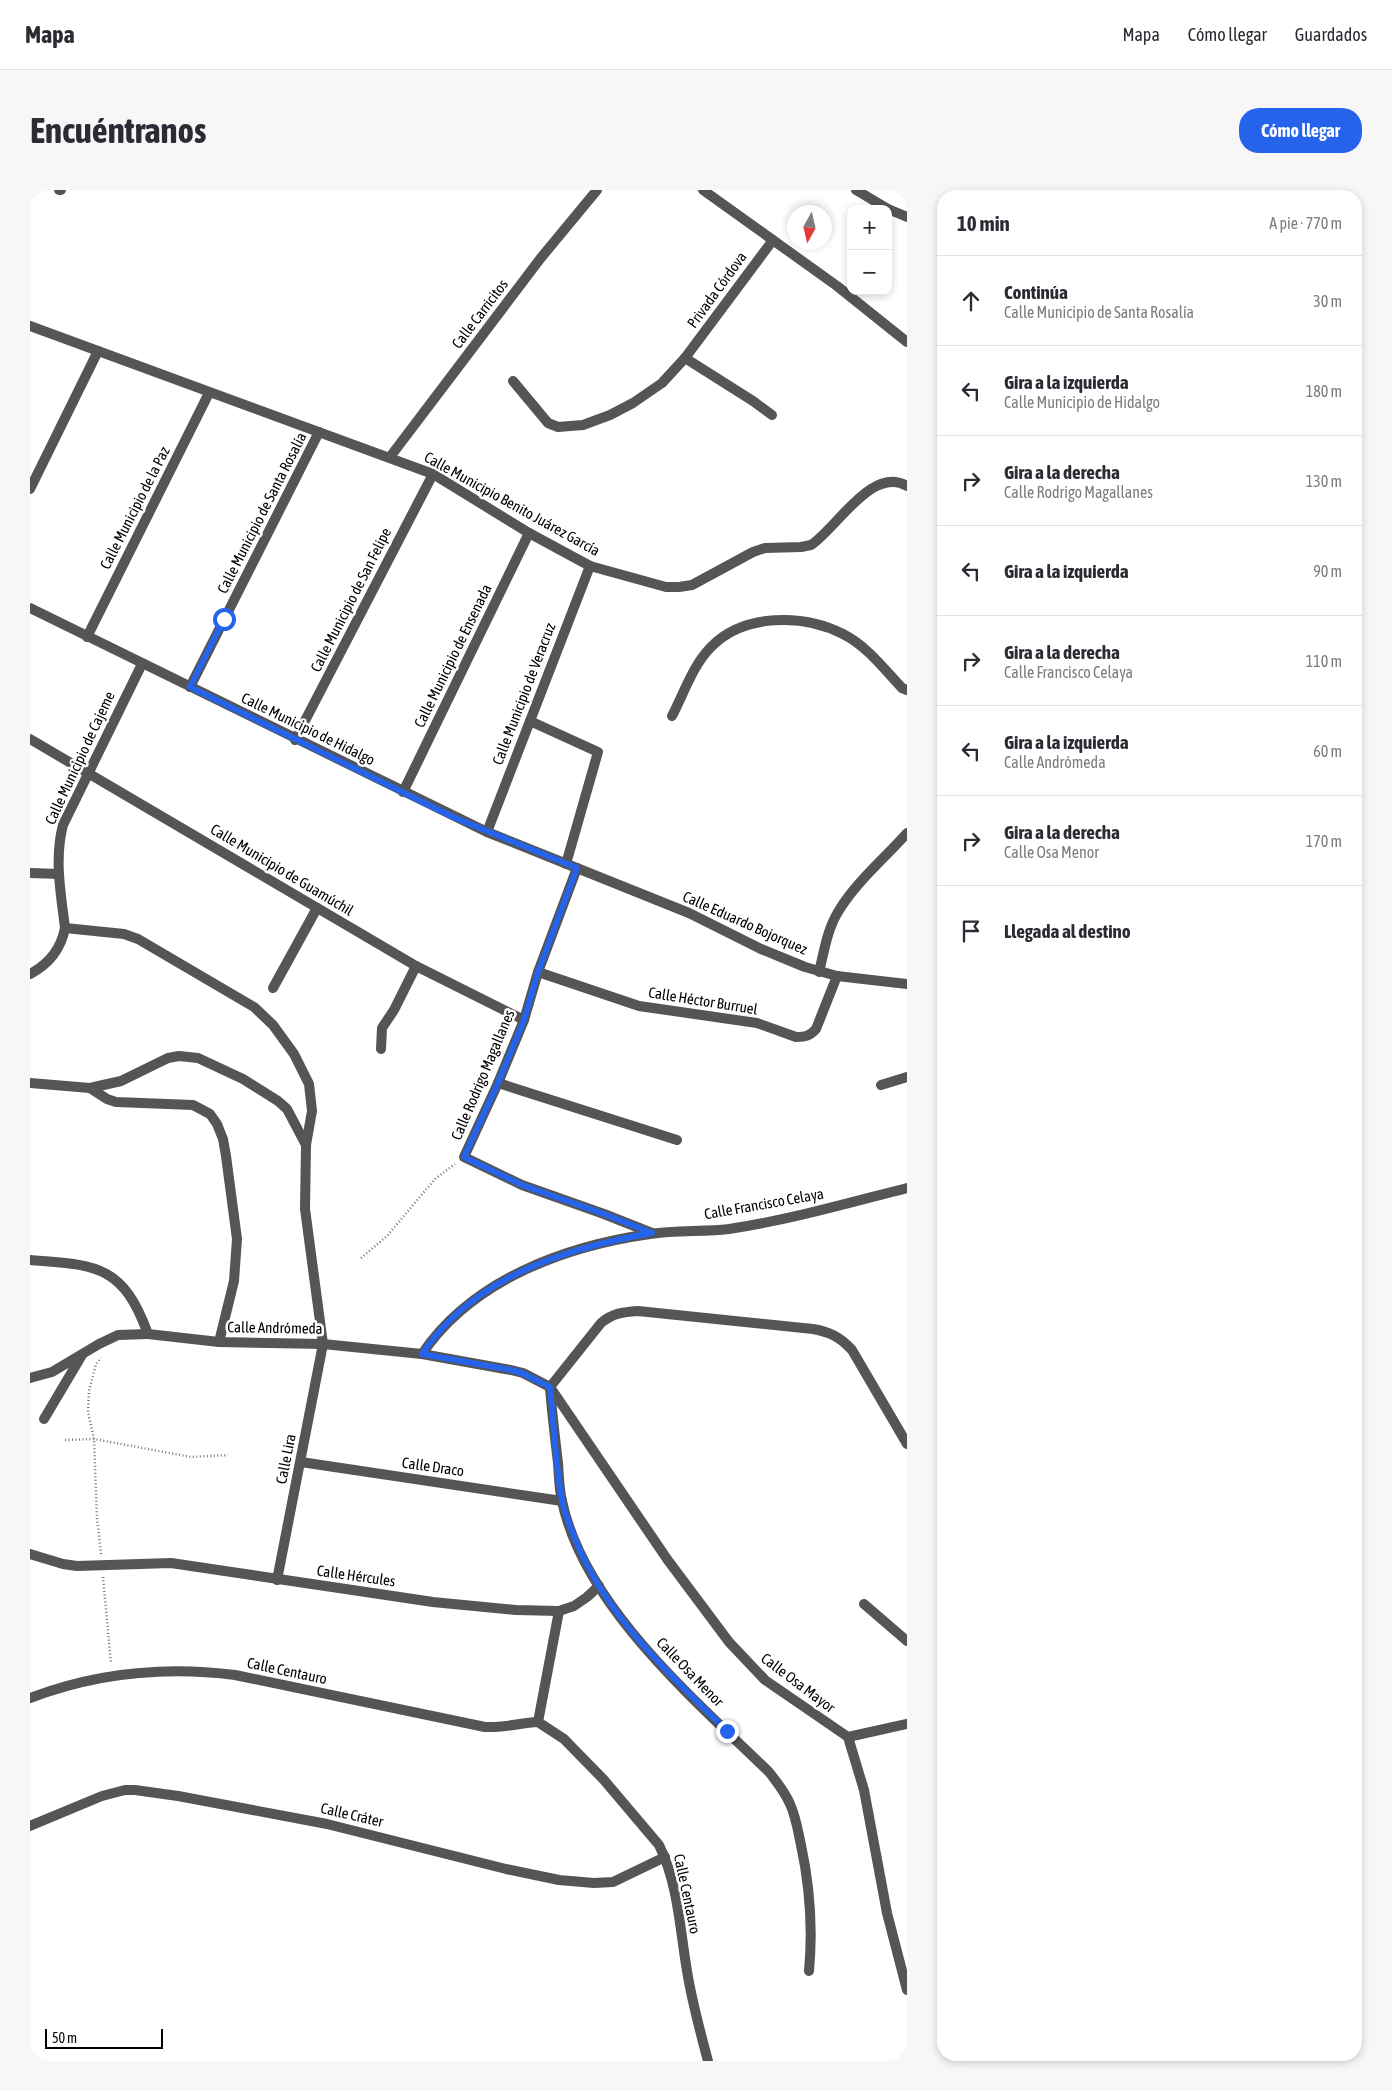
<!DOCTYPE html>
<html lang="es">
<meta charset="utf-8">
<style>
:root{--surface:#fff;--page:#f7f7f7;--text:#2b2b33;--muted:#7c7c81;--line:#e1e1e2;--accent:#2563eb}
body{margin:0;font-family:"Asap Condensed",sans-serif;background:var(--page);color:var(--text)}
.controls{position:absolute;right:15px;top:15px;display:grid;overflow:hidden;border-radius:10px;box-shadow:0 2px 8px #0003}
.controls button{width:45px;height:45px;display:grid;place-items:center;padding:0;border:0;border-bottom:1px solid var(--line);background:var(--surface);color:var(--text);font:25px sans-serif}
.compass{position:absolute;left:757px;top:15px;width:45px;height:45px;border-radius:50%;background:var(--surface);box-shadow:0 2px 8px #0003;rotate:188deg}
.scale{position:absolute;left:15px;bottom:12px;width:118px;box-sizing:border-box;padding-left:5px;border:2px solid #000;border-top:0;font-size:14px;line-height:18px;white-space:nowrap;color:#000;-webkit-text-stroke:4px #fff;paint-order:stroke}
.stop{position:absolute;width:15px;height:15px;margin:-11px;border:4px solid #2563eb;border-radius:50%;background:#fff}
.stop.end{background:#2563eb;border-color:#fff;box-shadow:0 1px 5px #0008}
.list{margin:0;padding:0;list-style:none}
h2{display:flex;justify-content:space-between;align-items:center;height:65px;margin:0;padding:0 20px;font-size:21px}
h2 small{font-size:16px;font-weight:400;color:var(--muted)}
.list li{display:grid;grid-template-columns:32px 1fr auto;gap:15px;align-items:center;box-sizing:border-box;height:90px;padding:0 20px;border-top:1px solid var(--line)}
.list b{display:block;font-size:19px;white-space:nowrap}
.list p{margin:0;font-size:16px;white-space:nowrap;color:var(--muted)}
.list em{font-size:16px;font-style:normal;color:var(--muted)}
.icon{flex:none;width:28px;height:28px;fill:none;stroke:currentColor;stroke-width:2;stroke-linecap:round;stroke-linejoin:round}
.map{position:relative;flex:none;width:877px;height:1871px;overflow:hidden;border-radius:20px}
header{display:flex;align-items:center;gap:30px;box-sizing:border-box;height:70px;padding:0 25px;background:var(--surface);border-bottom:1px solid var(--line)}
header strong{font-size:24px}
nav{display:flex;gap:28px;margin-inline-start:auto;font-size:18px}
.intro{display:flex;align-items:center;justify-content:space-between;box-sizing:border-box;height:120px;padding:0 30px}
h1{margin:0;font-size:35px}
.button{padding:12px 22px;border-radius:20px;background:var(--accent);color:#fff;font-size:18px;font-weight:700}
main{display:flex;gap:30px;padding:0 30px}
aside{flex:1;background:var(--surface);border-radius:20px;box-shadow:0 2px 8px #0003}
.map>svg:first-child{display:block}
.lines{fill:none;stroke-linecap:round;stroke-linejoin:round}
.path{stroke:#777;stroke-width:2.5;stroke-dasharray:1 2.5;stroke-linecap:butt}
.minor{stroke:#555;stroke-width:10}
.tertiary{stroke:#555;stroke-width:10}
.route{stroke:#2563eb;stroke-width:6}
.labels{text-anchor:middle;stroke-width:5;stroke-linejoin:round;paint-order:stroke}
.street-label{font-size:15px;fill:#000;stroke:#fff}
</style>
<header>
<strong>Mapa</strong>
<nav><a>Mapa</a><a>Cómo llegar</a><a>Guardados</a></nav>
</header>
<div class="intro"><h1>Encuéntranos</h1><a class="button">Cómo llegar</a></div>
<main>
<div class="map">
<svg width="877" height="1871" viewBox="0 0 877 1871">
<rect width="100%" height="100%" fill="#fff"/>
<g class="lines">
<g class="path">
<polyline points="331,1068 357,1046 405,989 425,974"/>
<polyline points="35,1250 64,1249 161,1267 198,1265"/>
<polyline points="71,1364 67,1328 64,1249 58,1222 59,1201 66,1174 71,1168"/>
<polyline points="73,1387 81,1474"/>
</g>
<g class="minor">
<polyline points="673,0 807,96 877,152"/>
<polyline points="826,0 858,19"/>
<polyline points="858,19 877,27"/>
<path d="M0,136L403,284L499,343L560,376L636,397H649L662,395L723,362L735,358L771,357L781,355C807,338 842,275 877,296"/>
<polyline points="655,168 723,211 742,225"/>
<polyline points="483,191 518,233 528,237 553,235 580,225 603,213 632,193 655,168 743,50"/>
<polyline points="360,267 510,69 567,0"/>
<polyline points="0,299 68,161"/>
<polyline points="57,447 179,203"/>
<polyline points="160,497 289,242"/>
<path d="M642,526C654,503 663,475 681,457C714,423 774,424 813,444C837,456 854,479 872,498L877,500"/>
<polyline points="500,531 568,562 536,674"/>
<polyline points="0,549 386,776 494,830"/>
<polyline points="265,550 403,284"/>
<polyline points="373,602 499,343"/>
<polyline points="457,642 560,376"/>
<polyline points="547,678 508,782 494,830 468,893 434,967 492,995 574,1024 622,1043"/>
<polyline points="0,683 29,684"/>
<polyline points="35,738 94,744 108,749 224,817 243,835 264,864 279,894 282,921 276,955 275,1019 293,1154 247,1390"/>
<path d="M508,782L609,816L727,833L766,847C775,847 780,846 786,839L807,786"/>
<path d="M789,782C794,762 797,740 808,722C825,693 854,669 877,643"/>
<polyline points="243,798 287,718"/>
<polyline points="351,859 352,838 364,820 386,776"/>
<polyline points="0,893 60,898 91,891 138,868 149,866 168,868 213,889 248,911 257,919 276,955"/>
<polyline points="468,893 647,950"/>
<polyline points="851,895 877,887"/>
<polyline points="60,898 77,909 86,912 163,915 180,924 187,934 193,949 196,966 207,1049 204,1091 189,1152"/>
<path d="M0,1070C67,1075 93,1075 118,1144L189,1152L293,1154L392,1164L481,1180L493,1183L520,1197L637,1369L699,1452L735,1490L818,1547L834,1600L857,1723L877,1800"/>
<path d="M392,1164C442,1090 535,1056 620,1044C646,1040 673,1042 699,1039C759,1030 818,1013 877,998"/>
<polyline points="0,1188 22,1182 69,1154 88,1145 118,1144"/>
<path d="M520,1197L571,1133C583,1123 593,1122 608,1121L783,1139C800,1142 810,1147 822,1160L877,1254"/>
<path d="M520,1198C522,1223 525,1248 528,1273C529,1286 529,1299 532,1311C554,1416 665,1510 739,1582C747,1592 755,1602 760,1614C766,1627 768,1641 771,1655C780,1697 783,1738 779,1781"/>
<polyline points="14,1229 52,1165"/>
<polyline points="271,1272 532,1311"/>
<polyline points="0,1364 33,1374 47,1376 141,1373 403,1412 486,1420 529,1421 544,1416 557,1407 569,1396"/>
<polyline points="834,1414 877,1451"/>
<path d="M529,1421L508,1532L534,1549L574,1590L629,1655C648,1693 650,1740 657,1781C662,1812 670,1841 678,1871"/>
<path d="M0,1508C66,1483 135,1476 205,1485L455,1537C473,1538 490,1533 508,1532"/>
<polyline points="818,1547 877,1534"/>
<polyline points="0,1636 72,1606 95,1600 105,1600 148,1606 297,1634 476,1679 529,1690 564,1693 583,1692 635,1667"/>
</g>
<g class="tertiary">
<polyline points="29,0 31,0"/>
<polyline points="0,418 457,642 659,723 731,759 775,777 807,786 877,794"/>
<path d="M0,784C19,774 31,759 35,738C31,704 24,669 33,635L112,474"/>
</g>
</g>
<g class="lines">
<path class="route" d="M194,429L160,497L423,627L547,678L508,782L494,830L468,893L434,967L492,995L574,1024L622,1043C536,1058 443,1087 392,1164L481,1180L492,1183L520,1197C524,1234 525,1273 532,1310C534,1323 540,1336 545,1349C576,1426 639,1484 697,1541"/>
</g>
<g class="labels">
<g class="street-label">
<text transform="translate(687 100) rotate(-54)" y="5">Privada Córdova</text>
<text transform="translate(450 124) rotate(-53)" y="5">Calle Carricitos</text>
<text transform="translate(482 314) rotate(29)" y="5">Calle Municipio Benito Juárez García</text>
<text transform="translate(105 318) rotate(-63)" y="5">Calle Municipio de la Paz</text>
<text transform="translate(232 323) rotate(-63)" y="5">Calle Municipio de Santa Rosalía</text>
<text transform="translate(321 410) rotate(-63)" y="5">Calle Municipio de San Felipe</text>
<text transform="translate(423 466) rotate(-64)" y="5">Calle Municipio de Ensenada</text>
<text transform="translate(494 504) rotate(-69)" y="5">Calle Municipio de Veracruz</text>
<text transform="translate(278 539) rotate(26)" y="5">Calle Municipio de Hidalgo</text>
<text transform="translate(50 568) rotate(-65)" y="5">Calle Municipio de Cajeme</text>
<text transform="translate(252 680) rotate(31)" y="5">Calle Municipio de Guamúchil</text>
<text transform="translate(715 733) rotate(24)" y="5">Calle Eduardo Bojorquez</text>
<text transform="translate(673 811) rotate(9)" y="5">Calle Héctor Burruel</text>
<text transform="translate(453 885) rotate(-67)" y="5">Calle Rodrigo Magallanes</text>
<text transform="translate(734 1014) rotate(-10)" y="5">Calle Francisco Celaya</text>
<text transform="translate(245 1138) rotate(1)" y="5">Calle Andrómeda</text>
<text transform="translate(256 1269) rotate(-79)" y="5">Calle Lira</text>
<text transform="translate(403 1277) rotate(8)" y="5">Calle Draco</text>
<text transform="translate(326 1386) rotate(8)" y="5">Calle Hércules</text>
<text transform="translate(257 1481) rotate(12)" y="5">Calle Centauro</text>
<text transform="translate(660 1482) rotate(46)" y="5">Calle Osa Menor</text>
<text transform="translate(768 1493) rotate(37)" y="5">Calle Osa Mayor</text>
<text transform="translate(322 1625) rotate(13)" y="5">Calle Cráter</text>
<text transform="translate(657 1704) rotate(78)" y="5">Calle Centauro</text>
</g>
</g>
</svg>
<div class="controls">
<button>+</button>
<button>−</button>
</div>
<svg class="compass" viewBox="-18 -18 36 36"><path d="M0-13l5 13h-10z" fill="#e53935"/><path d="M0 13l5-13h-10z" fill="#7c7c81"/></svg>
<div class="scale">50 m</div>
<div class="stop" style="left:194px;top:429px"></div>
<div class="stop end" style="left:697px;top:1541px"></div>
</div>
<aside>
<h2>10 min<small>A pie · 770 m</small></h2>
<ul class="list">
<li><svg class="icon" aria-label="ahead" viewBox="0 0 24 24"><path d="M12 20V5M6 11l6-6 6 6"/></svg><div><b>Continúa</b><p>Calle Municipio de Santa Rosalía</p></div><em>30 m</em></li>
<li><svg class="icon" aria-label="left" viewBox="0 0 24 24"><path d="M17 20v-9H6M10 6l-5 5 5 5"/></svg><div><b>Gira a la izquierda</b><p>Calle Municipio de Hidalgo</p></div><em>180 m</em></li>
<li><svg class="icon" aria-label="right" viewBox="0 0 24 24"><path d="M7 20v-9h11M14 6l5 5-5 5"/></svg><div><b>Gira a la derecha</b><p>Calle Rodrigo Magallanes</p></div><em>130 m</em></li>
<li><svg class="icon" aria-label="left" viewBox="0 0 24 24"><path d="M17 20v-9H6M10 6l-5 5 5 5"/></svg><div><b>Gira a la izquierda</b></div><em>90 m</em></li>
<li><svg class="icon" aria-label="right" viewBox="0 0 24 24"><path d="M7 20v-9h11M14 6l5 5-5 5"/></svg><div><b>Gira a la derecha</b><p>Calle Francisco Celaya</p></div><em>110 m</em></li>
<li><svg class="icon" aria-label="left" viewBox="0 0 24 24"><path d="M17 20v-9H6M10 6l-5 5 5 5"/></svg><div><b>Gira a la izquierda</b><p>Calle Andrómeda</p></div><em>60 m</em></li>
<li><svg class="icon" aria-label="right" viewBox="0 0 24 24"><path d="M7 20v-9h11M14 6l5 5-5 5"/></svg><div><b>Gira a la derecha</b><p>Calle Osa Menor</p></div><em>170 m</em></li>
<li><svg class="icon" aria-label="arrive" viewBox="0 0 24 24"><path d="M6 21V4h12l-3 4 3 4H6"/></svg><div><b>Llegada al destino</b></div></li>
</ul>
</aside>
</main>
